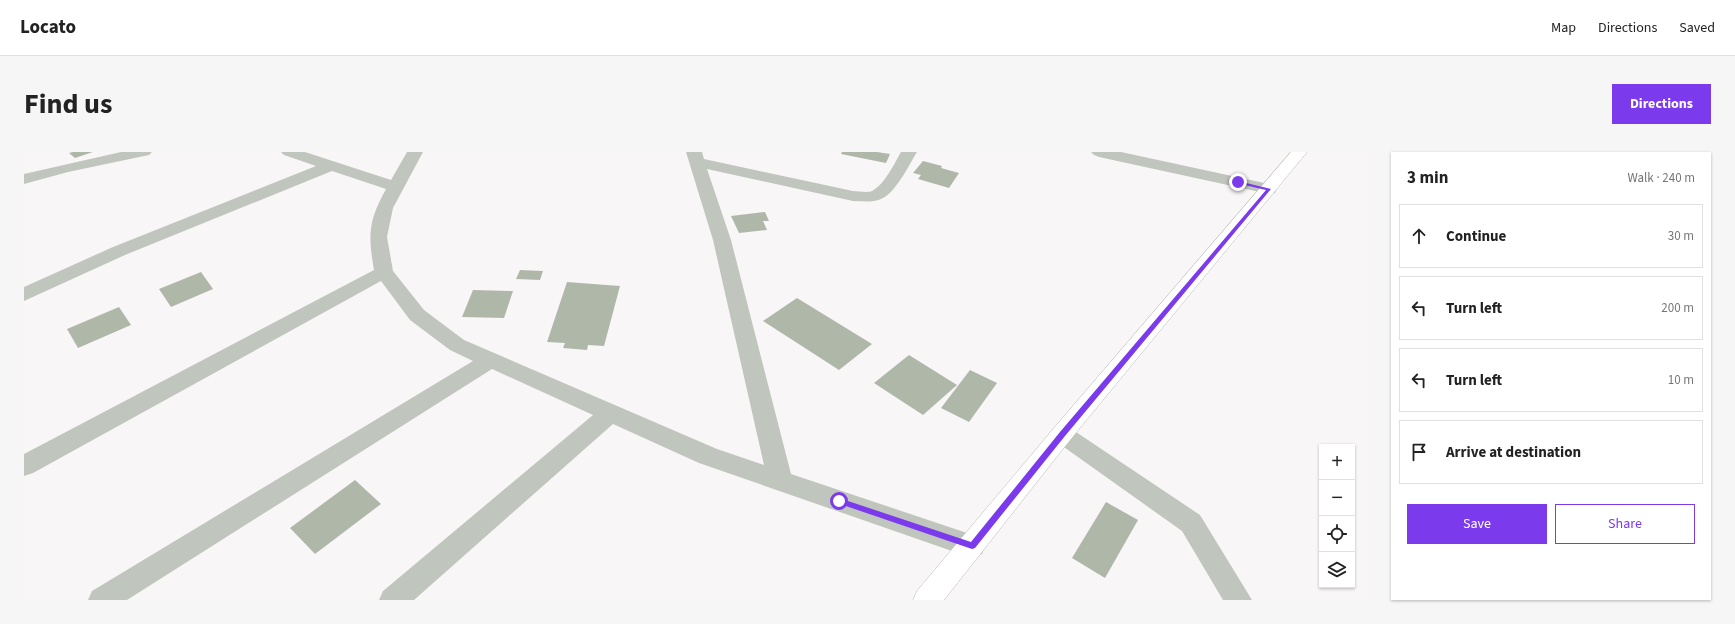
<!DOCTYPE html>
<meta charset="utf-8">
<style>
:root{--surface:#fff;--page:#f6f6f6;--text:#222;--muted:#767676;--line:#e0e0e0;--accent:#7c3aed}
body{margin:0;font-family:"Source Sans 3",sans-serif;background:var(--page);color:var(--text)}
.controls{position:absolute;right:12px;bottom:12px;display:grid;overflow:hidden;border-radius:0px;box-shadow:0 1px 3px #0004}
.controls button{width:36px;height:36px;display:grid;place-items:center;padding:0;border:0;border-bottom:1px solid var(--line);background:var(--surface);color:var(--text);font:20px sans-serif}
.stop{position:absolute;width:12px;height:12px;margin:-9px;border:3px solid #7c3aed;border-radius:50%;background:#fff}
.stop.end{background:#7c3aed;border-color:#fff;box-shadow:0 1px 4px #0008}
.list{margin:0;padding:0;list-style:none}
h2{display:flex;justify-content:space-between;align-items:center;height:52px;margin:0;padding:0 16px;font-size:17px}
h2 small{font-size:13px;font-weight:400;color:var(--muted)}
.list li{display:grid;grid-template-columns:26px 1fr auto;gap:12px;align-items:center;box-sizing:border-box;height:64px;margin:0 8px 8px;padding:0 8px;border:1px solid var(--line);border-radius:0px}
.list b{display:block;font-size:15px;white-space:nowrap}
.list em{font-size:13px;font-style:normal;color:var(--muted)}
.actions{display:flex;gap:8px;padding:12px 16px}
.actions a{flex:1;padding:9px 0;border:1px solid var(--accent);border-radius:0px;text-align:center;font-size:14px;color:var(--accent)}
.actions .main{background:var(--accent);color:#fff}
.icon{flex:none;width:22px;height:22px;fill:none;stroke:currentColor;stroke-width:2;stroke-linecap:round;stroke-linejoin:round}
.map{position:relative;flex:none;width:1343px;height:448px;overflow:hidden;border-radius:0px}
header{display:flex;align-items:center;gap:24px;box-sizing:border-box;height:56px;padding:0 20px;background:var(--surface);border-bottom:1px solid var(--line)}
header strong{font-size:19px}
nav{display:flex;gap:22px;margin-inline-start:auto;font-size:14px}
.intro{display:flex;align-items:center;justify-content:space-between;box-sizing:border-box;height:96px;padding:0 24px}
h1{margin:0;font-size:28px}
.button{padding:10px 18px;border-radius:0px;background:var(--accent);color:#fff;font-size:14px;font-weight:700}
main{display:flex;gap:24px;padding:0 24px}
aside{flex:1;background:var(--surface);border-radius:0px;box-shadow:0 1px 3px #0004}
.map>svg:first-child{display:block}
.building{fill:#afb7a9}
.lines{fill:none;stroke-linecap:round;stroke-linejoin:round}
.major-casing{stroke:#b3b9af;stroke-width:1}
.minor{fill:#c0c6bd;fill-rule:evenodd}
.major{fill:#fff;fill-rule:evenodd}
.route{fill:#7c3aed}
</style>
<header>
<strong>Locato</strong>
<nav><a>Map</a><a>Directions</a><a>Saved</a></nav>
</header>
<div class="intro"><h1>Find us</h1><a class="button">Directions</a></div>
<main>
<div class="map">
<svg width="1343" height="448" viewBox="0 0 1343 448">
<rect width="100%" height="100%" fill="#f9f6f8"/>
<g class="building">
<polygon points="49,0 69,0 51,6 45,1"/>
<polygon points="818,0 853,0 866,2 862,11 817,2"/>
<polygon points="899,9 918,14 917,16 935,21 925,36 894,27 897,23 889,21"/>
<polygon points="741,60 745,69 739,69 743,78 715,81 707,64"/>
<polygon points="496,118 519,119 516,128 492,127"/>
<polygon points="177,120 189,137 147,155 135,137"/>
<polygon points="543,130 596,134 580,194 564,193 563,198 539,196 541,191 523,190"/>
<polygon points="449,138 489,139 480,166 438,165"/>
<polygon points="773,146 848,192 815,218 739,169"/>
<polygon points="95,155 107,173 54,196 43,177"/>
<polygon points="885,203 933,233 899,263 850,231"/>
<polygon points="946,218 973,231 945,270 917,256"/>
<polygon points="331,328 357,352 291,402 266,376"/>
<polygon points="1082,350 1114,368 1081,426 1048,406"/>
</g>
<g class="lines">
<g class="major-casing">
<polygon id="major" points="1267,0 1283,0 1046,288 920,448 889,448 893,439 1030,276"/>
</g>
<g class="minor">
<polygon points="97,0 128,0 125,3 44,20 0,32 0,22"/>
<path d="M257,0H281L367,28L383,0H399L369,56L363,85L369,119L400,158L440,188L693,297L740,313L689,88L662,0H678L680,7L829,39C835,39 843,41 848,39C861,32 870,12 877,0H893C885,13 871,42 857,47C848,51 839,49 829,49L683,17L707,88L767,322L958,386L961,394L958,402L948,406L675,311L589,272L390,448H355L359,439L569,263L468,217L103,448H64L68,439L449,209L426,198L386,168L357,129L9,321L0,324V302L350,118C344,82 344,70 362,37L308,19L101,103L0,149V135L89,95L292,14L260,3Z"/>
<polygon points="1067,0 1097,0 1245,32 1251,33 1253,37 1251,41 1245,42 1075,5 1070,3"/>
<polygon points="1038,273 1046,276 1176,363 1228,448 1199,448 1158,379 1030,288 1026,282 1030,276"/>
</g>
<use href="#major" class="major"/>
</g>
<polygon class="route" points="1214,29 1247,37 1041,284 951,396 948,397 813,351 811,349 815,346 947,390 1036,280 1242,38 1212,31"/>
</svg>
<div class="controls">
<button>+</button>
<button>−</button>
<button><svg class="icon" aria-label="locate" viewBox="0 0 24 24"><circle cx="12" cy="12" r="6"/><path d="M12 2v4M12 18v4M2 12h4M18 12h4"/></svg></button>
<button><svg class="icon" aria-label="layers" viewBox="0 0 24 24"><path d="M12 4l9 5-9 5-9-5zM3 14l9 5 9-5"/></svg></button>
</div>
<div class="stop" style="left:815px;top:349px"></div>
<div class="stop end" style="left:1214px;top:30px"></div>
</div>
<aside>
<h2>3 min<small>Walk · 240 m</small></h2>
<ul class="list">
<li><svg class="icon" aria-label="ahead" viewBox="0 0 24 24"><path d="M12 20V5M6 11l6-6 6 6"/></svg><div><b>Continue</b></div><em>30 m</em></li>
<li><svg class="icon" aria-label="left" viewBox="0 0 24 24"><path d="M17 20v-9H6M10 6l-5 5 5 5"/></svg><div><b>Turn left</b></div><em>200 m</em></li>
<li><svg class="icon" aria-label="left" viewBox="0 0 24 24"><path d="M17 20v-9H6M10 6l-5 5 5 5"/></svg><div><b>Turn left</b></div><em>10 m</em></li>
<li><svg class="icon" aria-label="arrive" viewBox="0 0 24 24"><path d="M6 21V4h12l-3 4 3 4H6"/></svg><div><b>Arrive at destination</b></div></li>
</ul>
<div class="actions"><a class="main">Save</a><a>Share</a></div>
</aside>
</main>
